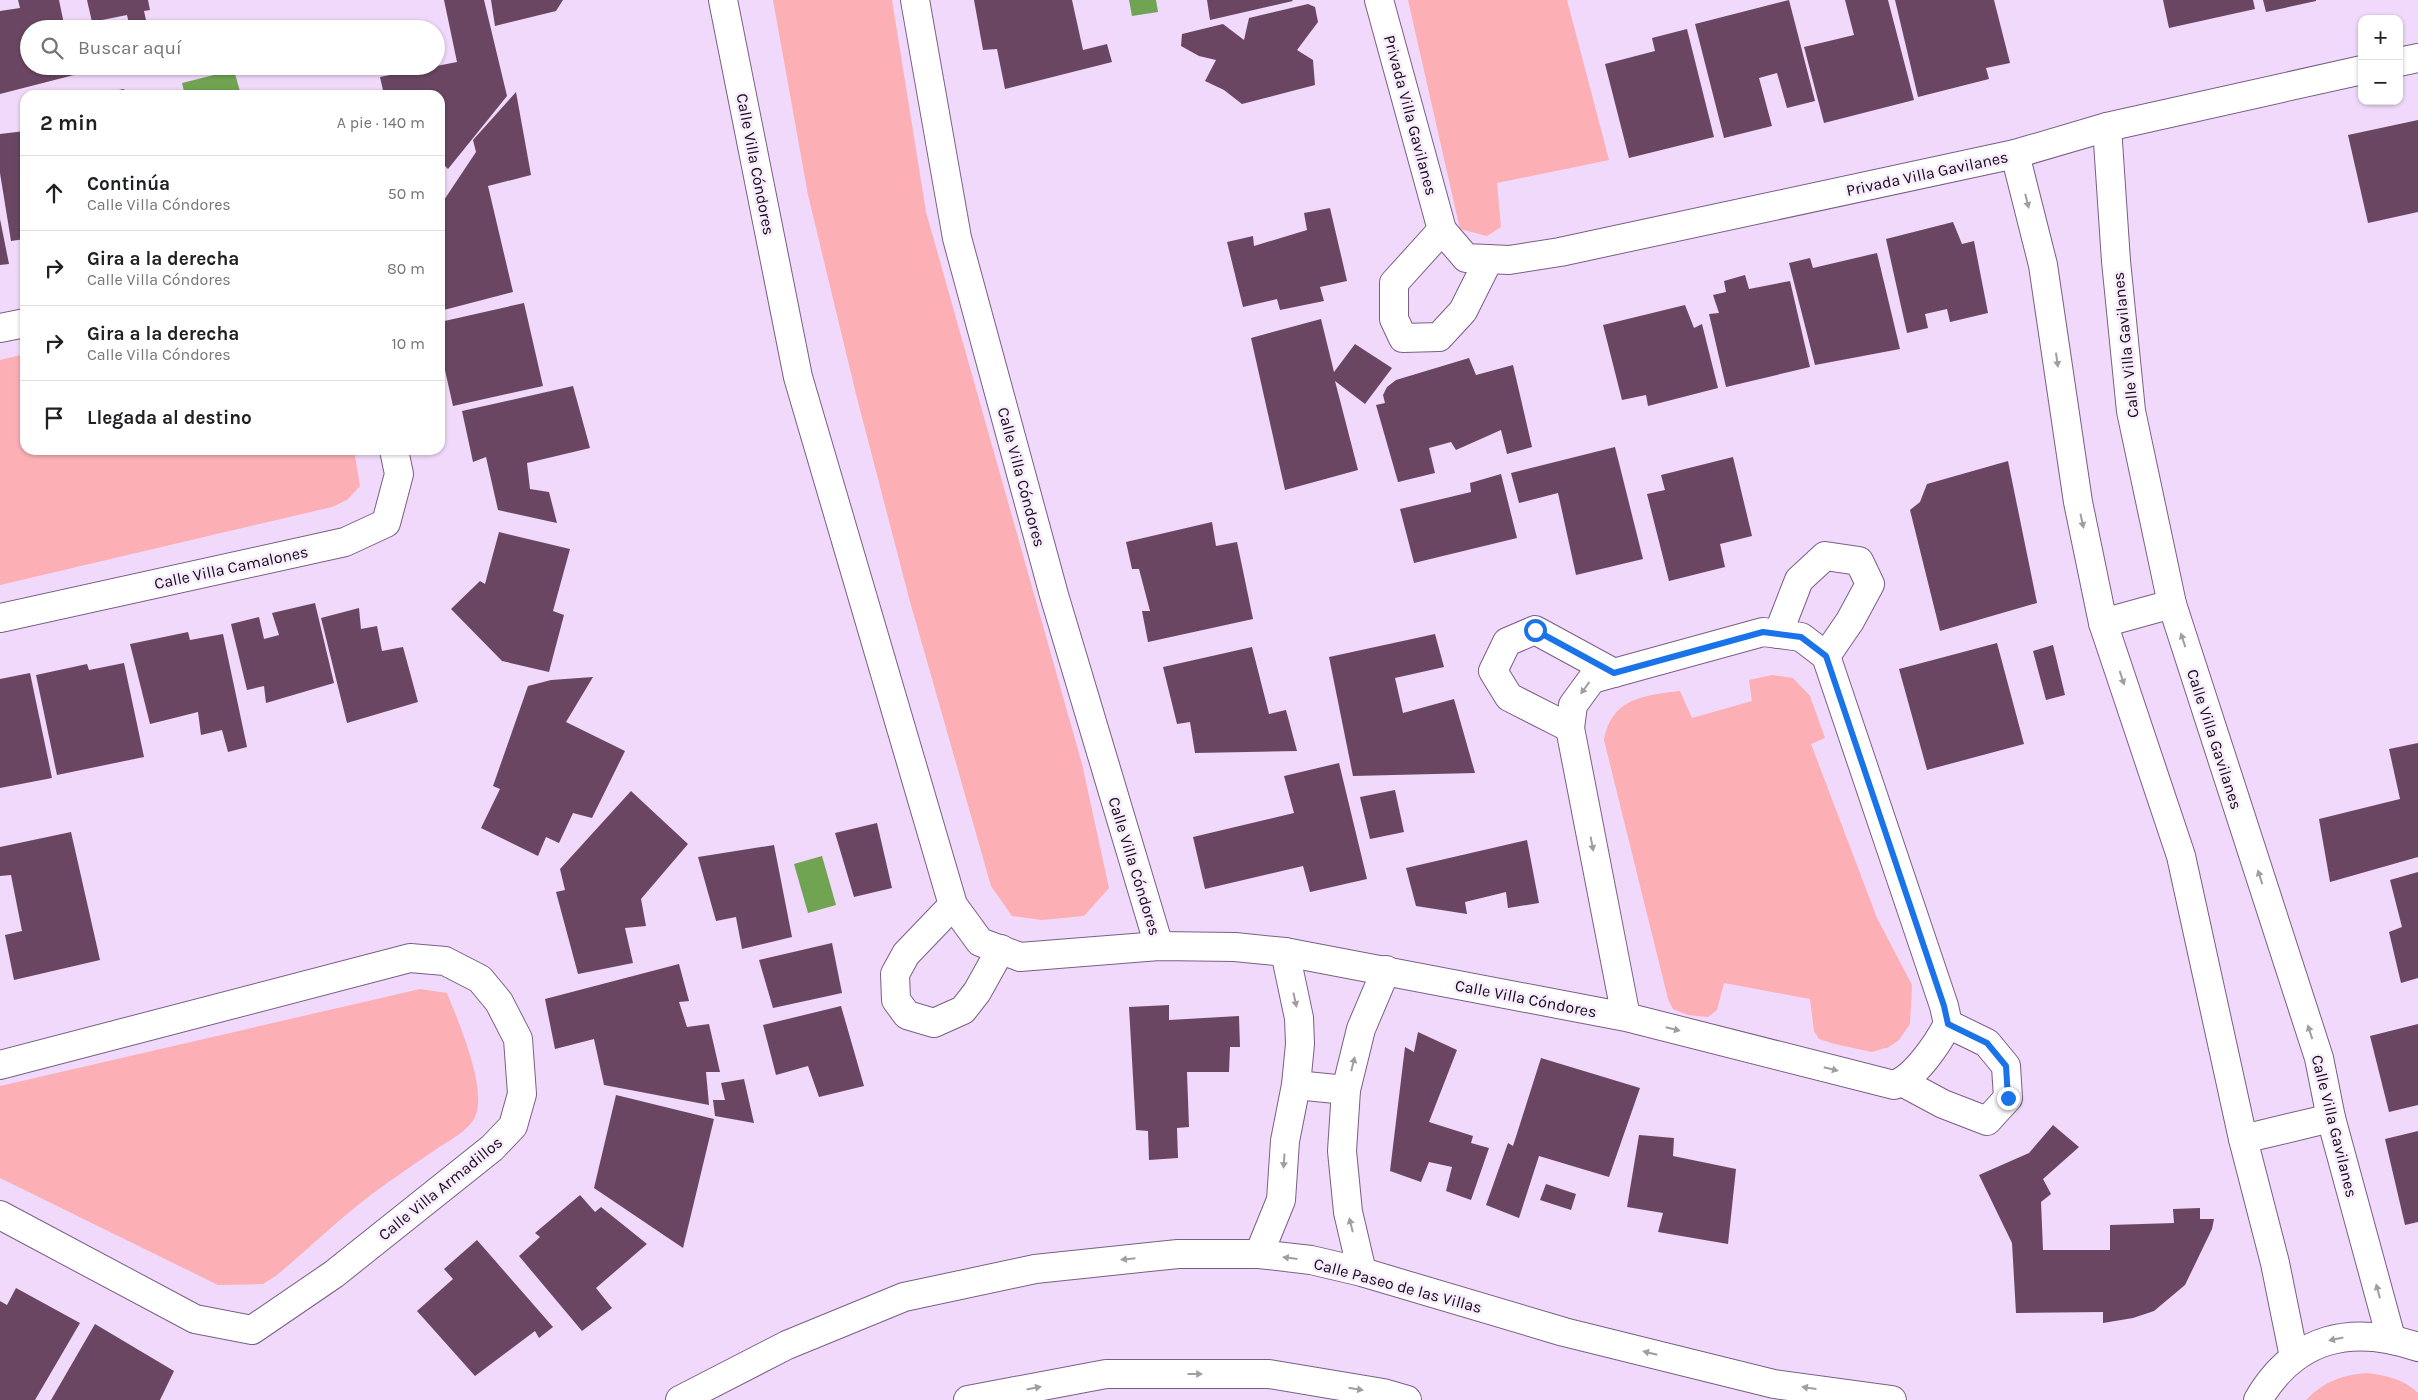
<!DOCTYPE html>
<html lang="es">
<meta charset="utf-8">
<style>
:root{--surface:#fff;--page:#f6f6f6;--text:#202124;--muted:#757577;--line:#e0e0e0}
body{margin:0;font-family:Karla,sans-serif;background:var(--page);color:var(--text)}
.controls{position:absolute;right:15px;top:15px;display:grid;overflow:hidden;border-radius:10px;box-shadow:0 1px 4px #0004}
.controls button{width:45px;height:45px;display:grid;place-items:center;padding:0;border:0;border-bottom:1px solid var(--line);background:var(--surface);color:var(--text);font:25px sans-serif}
.stop{position:absolute;width:15px;height:15px;margin:-11px;border:4px solid #1a73e8;border-radius:50%;background:#fff}
.stop.end{background:#1a73e8;border-color:#fff;box-shadow:0 1px 5px #0008}
.list{margin:0;padding:0;list-style:none}
h2{display:flex;justify-content:space-between;align-items:center;height:65px;margin:0;padding:0 20px;font-size:21px}
h2 small{font-size:16px;font-weight:400;color:var(--muted)}
.list li{display:grid;grid-template-columns:32px 1fr auto;gap:15px;align-items:center;box-sizing:border-box;height:75px;padding:0 20px;border-top:1px solid var(--line)}
.list b{display:block;font-size:19px;white-space:nowrap}
.list p{margin:0;font-size:16px;white-space:nowrap;color:var(--muted)}
.list em{font-size:16px;font-style:normal;color:var(--muted)}
.icon{flex:none;width:28px;height:28px;fill:none;stroke:currentColor;stroke-width:2;stroke-linecap:round;stroke-linejoin:round}
.map{position:relative;flex:none;width:2418px;height:1400px;overflow:hidden}
.search{position:absolute;background:var(--surface);box-shadow:0 1px 4px #0004;left:20px;top:20px;width:425px;height:55px;display:flex;align-items:center;gap:12px;box-sizing:border-box;padding:0 18px;border-radius:28px;color:var(--muted);font-size:19px}
.panel{position:absolute;background:var(--surface);box-shadow:0 1px 4px #0004;left:20px;top:90px;width:425px;height:365px;border-radius:15px}
.map>svg:first-child{display:block}
.green{fill:#fcafb4}
.water{fill:#70a452}
.building{fill:#6a4662}
.lines{fill:none;stroke-linecap:round;stroke-linejoin:round}
.minor-casing{stroke:#795f84;stroke-width:30}
.minor{stroke:#fff;stroke-width:28}
.oneway{fill:#a19da2}
.route{stroke:#1a73e8;stroke-width:6}
.labels{text-anchor:middle;stroke-width:5;stroke-linejoin:round;paint-order:stroke}
.street-label{font-size:16px;fill:#130917;stroke:#f7ebfc}
</style>
<div class="map">
<svg width="2418" height="1400" viewBox="0 0 2418 1400">
<rect width="100%" height="100%" fill="#f0d9fb"/>
<g class="green">
<polygon points="773,0 892,0 926,212 1082,764 1109,888 1084,916 1042,920 1012,916 991,886 909,598 856,394 808,195"/>
<polygon points="1408,0 1567,0 1609,160 1497,183 1501,227 1487,236 1460,229"/>
<polygon points="25,354 25,450 354,450 360,486 347,500 332,507 0,585 0,360"/>
<path d="M1772,675L1793,678L1810,696L1825,738L1811,744L1877,918L1912,985L1910,1024L1899,1040L1889,1047L1872,1052L1835,1044L1819,1039L1814,1031L1810,999L1724,983L1717,1010L1708,1017L1688,1015L1673,1009L1668,999L1604,740C1611,698 1645,695 1680,691L1692,718L1752,701L1749,680Z"/>
<path d="M420,989L447,993C458,1021 488,1089 475,1117C469,1130 450,1140 438,1148C416,1163 393,1178 372,1194C339,1219 309,1248 277,1275L263,1284L218,1285L0,1178V1086Z"/>
<path d="M2366,1373C2385,1375 2404,1379 2418,1393V1400H2306C2323,1382 2342,1375 2366,1373Z"/>
</g>
<g class="water">
<polygon points="1129,0 1156,0 1158,12 1132,16"/>
<polygon points="234,70 241,95 185,95 182,83"/>
<polygon points="822,856 836,905 808,913 794,864"/>
</g>
<g class="building">
<polygon points="18,0 59,0 65,29 29,29 29,66 73,66 74,75 0,94 0,11 20,8"/>
<polygon points="87,0 148,0 150,10 144,11 148,29 111,29 129,24 127,15 92,22"/>
<polygon points="444,0 484,0 507,96 448,169 440,161 440,95 384,95 380,77 457,62"/>
<polygon points="491,0 563,0 556,11 495,26"/>
<polygon points="974,0 1072,0 1083,50 1107,44 1112,62 1005,89 997,49 983,50"/>
<polygon points="1207,0 1292,0 1293,1 1210,20"/>
<polygon points="1789,0 1815,101 1787,108 1777,73 1759,78 1772,126 1724,138 1695,24"/>
<polygon points="1845,0 1888,0 1914,100 1824,123 1804,47 1854,35"/>
<polygon points="1895,0 1994,0 2010,63 1986,68 1989,79 1918,97"/>
<polygon points="2163,0 2253,0 2255,9 2169,28"/>
<polygon points="2263,0 2316,0 2316,1 2266,12"/>
<polygon points="1308,4 1315,7 1318,22 1297,50 1313,60 1315,85 1242,104 1224,90 1205,81 1216,60 1199,56 1181,46 1182,34 1223,24 1244,40 1249,18"/>
<polygon points="1687,29 1714,137 1629,158 1605,64 1655,51 1652,38"/>
<polygon points="124,89 126,95 96,95 96,94"/>
<polygon points="516,92 531,175 488,186 513,292 440,311 440,206 476,152 473,140"/>
<polygon points="2418,120 2418,212 2368,223 2348,135"/>
<polygon points="25,131 25,239 11,241 0,173 0,134"/>
<polygon points="1330,208 1347,281 1320,287 1324,301 1280,310 1277,299 1243,307 1227,242 1253,236 1254,246 1307,230 1304,213"/>
<polygon points="0,219 9,264 0,265"/>
<polygon points="1953,222 1962,244 1974,241 1988,313 1950,322 1947,309 1925,314 1928,328 1907,333 1886,239"/>
<polygon points="1877,253 1900,349 1815,365 1789,263 1810,258 1813,268"/>
<polygon points="1745,275 1749,289 1790,281 1810,367 1726,387 1709,314 1719,313 1713,295 1726,292 1724,281"/>
<polygon points="524,303 543,386 453,406 440,348 440,322"/>
<polygon points="1685,305 1694,328 1702,324 1718,388 1648,406 1646,395 1622,400 1603,325"/>
<polygon points="1321,319 1334,372 1355,344 1392,368 1365,404 1335,381 1358,470 1285,490 1251,338"/>
<polygon points="1469,358 1476,375 1513,365 1532,447 1507,454 1501,430 1456,450 1451,442 1429,448 1435,473 1398,482 1376,405 1385,403 1383,395 1387,387 1396,380"/>
<polygon points="573,386 590,448 527,463 530,489 549,492 557,523 498,510 486,457 473,462 462,411"/>
<polygon points="1615,447 1643,559 1576,575 1558,493 1519,503 1511,473"/>
<polygon points="1733,457 1752,536 1720,544 1725,567 1669,581 1647,494 1665,490 1661,475"/>
<polygon points="2008,461 2037,603 1940,631 1910,510 1920,502 1927,484"/>
<polygon points="1501,474 1517,538 1414,563 1400,509 1471,492 1470,483"/>
<polygon points="1212,522 1216,546 1237,542 1253,619 1148,642 1142,611 1150,611 1139,569 1132,569 1126,542"/>
<polygon points="499,532 570,549 553,611 564,615 549,672 502,661 451,609 480,581 485,584"/>
<polygon points="315,603 334,683 266,703 264,686 247,690 231,624 259,617 264,639 279,635 272,613"/>
<polygon points="359,608 361,629 377,626 382,651 403,647 418,702 347,723 321,618"/>
<polygon points="188,632 190,640 223,634 247,747 228,752 222,730 201,735 198,712 150,724 130,644"/>
<polygon points="1435,634 1444,667 1395,678 1403,713 1454,699 1475,773 1353,776 1329,657"/>
<polygon points="1997,643 2024,744 1927,770 1899,669"/>
<polygon points="2053,645 2065,695 2046,700 2033,651"/>
<polygon points="1252,647 1269,714 1286,710 1297,751 1195,753 1190,722 1177,724 1163,667"/>
<polygon points="124,663 144,757 57,775 36,675 87,664 89,670"/>
<polygon points="30,673 52,778 0,788 0,679"/>
<polygon points="593,677 566,722 625,751 592,818 573,813 559,843 546,837 538,856 481,828 500,789 493,786 528,686 551,680"/>
<polygon points="2418,743 2418,857 2330,882 2319,819 2400,799 2389,749"/>
<polygon points="1339,763 1367,879 1310,892 1303,866 1205,889 1193,837 1294,813 1284,776"/>
<polygon points="1395,790 1404,832 1370,839 1360,797"/>
<polygon points="631,791 688,844 641,899 646,926 625,928 633,963 578,974 556,892 565,890 560,869"/>
<polygon points="877,823 892,888 854,897 835,833"/>
<polygon points="71,832 100,960 14,980 5,935 22,931 11,875 0,876 0,847"/>
<polygon points="1527,840 1539,903 1508,908 1506,892 1465,902 1467,914 1416,906 1406,868"/>
<polygon points="774,845 792,937 742,949 736,917 716,921 698,857"/>
<polygon points="2418,872 2418,978 2401,983 2389,932 2402,927 2390,880"/>
<polygon points="832,943 842,993 773,1008 759,960"/>
<polygon points="679,964 689,1001 679,1002 687,1027 709,1024 720,1072 706,1072 709,1105 604,1085 594,1039 555,1049 545,999"/>
<polygon points="1169,1005 1169,1020 1239,1016 1240,1047 1230,1047 1229,1072 1187,1072 1189,1127 1177,1128 1178,1158 1149,1160 1148,1131 1136,1130 1129,1007"/>
<polygon points="841,1006 864,1086 819,1097 808,1066 776,1075 763,1025"/>
<polygon points="2418,1024 2418,1105 2389,1112 2370,1036"/>
<polygon points="1418,1032 1457,1050 1429,1122 1473,1136 1471,1143 1489,1148 1471,1200 1446,1191 1452,1167 1429,1162 1421,1182 1390,1171 1405,1047 1414,1052"/>
<polygon points="1541,1058 1640,1088 1609,1177 1539,1156 1519,1218 1486,1205 1508,1143 1513,1146"/>
<polygon points="744,1079 754,1123 715,1116 713,1100 725,1100 721,1083"/>
<polygon points="616,1095 714,1119 683,1248 594,1188"/>
<polygon points="2053,1125 2079,1147 2043,1179 2051,1194 2041,1202 2043,1250 2110,1250 2110,1225 2174,1223 2173,1209 2200,1208 2200,1219 2214,1219 2212,1229 2185,1285 2154,1311 2133,1318 2103,1323 2103,1312 2016,1313 2012,1243 1979,1175 2029,1153"/>
<polygon points="2418,1131 2418,1222 2405,1225 2385,1139"/>
<polygon points="1639,1135 1674,1138 1673,1156 1736,1169 1728,1244 1658,1232 1663,1213 1627,1207"/>
<polygon points="1546,1184 1576,1194 1571,1210 1540,1200"/>
<polygon points="580,1195 595,1212 601,1207 647,1244 596,1288 612,1308 582,1331 519,1256 540,1237 535,1233"/>
<polygon points="477,1240 553,1327 539,1338 535,1331 475,1376 417,1311 453,1279 444,1269"/>
<polygon points="16,1288 80,1323 35,1400 0,1400 0,1301 7,1305"/>
<polygon points="95,1324 174,1371 160,1400 51,1400"/>
</g>
<g class="lines">
<g class="minor-casing">
<g id="minor">
<path d="M723,0L798,377L953,905L980,942L1020,957L1159,946L1235,947L1285,952L1626,1017L1894,1085C1915,1078 1938,1043 1948,1024L1944,1006L1826,656L1801,637L1763,632L1592,679L1573,705L1570,728L1626,1017"/>
<polyline points="915,0 957,238 1054,595 1159,946"/>
<polyline points="1379,0 1442,230 1466,258 1509,260 1560,252 2015,154 2107,127 2362,70"/>
<polyline points="2399,62 2418,58"/>
<polyline points="2107,127 2116,261 2131,411 2172,604 2319,1058 2331,1118 2391,1338"/>
<polyline points="2015,154 2043,265 2078,502 2103,623 2181,856 2243,1139 2275,1263 2294,1357"/>
<polyline points="1442,230 1394,283 1394,319 1403,338 1439,337 1463,311 1489,259"/>
<polyline points="0,328 25,323"/>
<polyline points="0,618 345,542 386,523 399,474 394,450"/>
<polyline points="2103,623 2172,604"/>
<polyline points="1778,634 1799,580 1825,556 1859,561 1870,584 1850,621 1826,656"/>
<polyline points="1570,728 1509,697 1493,671 1507,642 1535,630 1614,673"/>
<polyline points="953,905 906,954 895,974 896,1000 907,1015 934,1023 963,1010 977,992 1001,949"/>
<polyline points="0,1065 410,958 445,961 480,979 499,1002 518,1039 522,1094 513,1126 492,1148 334,1274 252,1330 195,1319 0,1215"/>
<polyline points="1902,1082 1943,1104 1987,1121 2008,1098 2006,1066 1987,1043 1948,1024"/>
<polyline points="1296,1085 1346,1090"/>
<polyline points="2243,1139 2331,1118"/>
<polyline points="1259,1254 1281,1200 1285,1141 1296,1085 1300,1044 1299,1018 1285,952"/>
<polyline points="1362,1272 1348,1212 1342,1151 1346,1090 1361,1029 1386,970"/>
<polyline points="680,1400 787,1345 904,1297 1035,1269 1178,1254 1259,1254 1311,1260 1362,1272 1564,1332 1774,1384 1892,1400"/>
<polyline points="968,1400 1106,1374 1269,1374 1383,1393 1407,1400"/>
<path d="M2258,1400C2295,1337 2351,1324 2418,1347"/>
</g>
</g>
<use href="#minor" class="minor"/>
</g>
<defs><path id="oneway-solid" d="M-6-.8H1V-3.2L6.5 0L1 3.2V.8H-6Z" transform="scale(1.25)"/></defs>
<g class="oneway">
<use href="#oneway-solid" transform="translate(2027 201) rotate(76)"/>
<use href="#oneway-solid" transform="translate(2057 360) rotate(82)"/>
<use href="#oneway-solid" transform="translate(2082 521) rotate(78)"/>
<use href="#oneway-solid" transform="translate(2183 640) rotate(-108)"/>
<use href="#oneway-solid" transform="translate(2122 678) rotate(72)"/>
<use href="#oneway-solid" transform="translate(1585 688) rotate(126)"/>
<use href="#oneway-solid" transform="translate(1592 844) rotate(79)"/>
<use href="#oneway-solid" transform="translate(2260 877) rotate(-108)"/>
<use href="#oneway-solid" transform="translate(1295 1000) rotate(78)"/>
<use href="#oneway-solid" transform="translate(1673 1029) rotate(14)"/>
<use href="#oneway-solid" transform="translate(2310 1032) rotate(-108)"/>
<use href="#oneway-solid" transform="translate(1353 1064) rotate(-76)"/>
<use href="#oneway-solid" transform="translate(1831 1069) rotate(14)"/>
<use href="#oneway-solid" transform="translate(1284 1161) rotate(94)"/>
<use href="#oneway-solid" transform="translate(1351 1225) rotate(-104)"/>
<use href="#oneway-solid" transform="translate(1290 1258) rotate(-173)"/>
<use href="#oneway-solid" transform="translate(1128 1259) rotate(174)"/>
<use href="#oneway-solid" transform="translate(2378 1291) rotate(-105)"/>
<use href="#oneway-solid" transform="translate(2336 1339) rotate(168)"/>
<use href="#oneway-solid" transform="translate(1650 1353) rotate(-166)"/>
<use href="#oneway-solid" transform="translate(1195 1374)"/>
<use href="#oneway-solid" transform="translate(1034 1388) rotate(-11)"/>
<use href="#oneway-solid" transform="translate(1809 1388) rotate(-172)"/>
<use href="#oneway-solid" transform="translate(1356 1389) rotate(9)"/>
</g>
<g class="lines">
<polyline class="route" points="1535,630 1614,673 1763,632 1801,637 1826,656 1944,1006 1948,1024 1987,1043 2006,1066 2008,1098"/>
</g>
<g class="labels">
<g class="street-label">
<text transform="translate(1411 115) rotate(75)" y="6">Privada Villa Gavilanes</text>
<text transform="translate(756 164) rotate(79)" y="6">Calle Villa Cóndores</text>
<text transform="translate(1927 173) rotate(-12)" y="6">Privada Villa Gavilanes</text>
<text transform="translate(2125 345) rotate(-96)" y="6">Calle Villa Gavilanes</text>
<text transform="translate(1022 477) rotate(75)" y="6">Calle Villa Cóndores</text>
<text transform="translate(231 567) rotate(-12)" y="6">Calle Villa Camalones</text>
<text transform="translate(2215 739) rotate(72)" y="6">Calle Villa Gavilanes</text>
<text transform="translate(1135 866) rotate(73)" y="6">Calle Villa Cóndores</text>
<text transform="translate(1526 998) rotate(11)" y="6">Calle Villa Cóndores</text>
<text transform="translate(2335 1126) rotate(76)" y="6">Calle Villa Gavilanes</text>
<text transform="translate(440 1188) rotate(-39)" y="6">Calle Villa Armadillos</text>
<text transform="translate(1398 1285) rotate(15)" y="6">Calle Paseo de las Villas</text>
</g>
</g>
</svg>
<div class="controls">
<button>+</button>
<button>−</button>
</div>
<div class="stop" style="left:1535px;top:630px"></div>
<div class="stop end" style="left:2008px;top:1098px"></div>
<div class="search"><svg class="icon" aria-label="search" viewBox="0 0 24 24"><circle cx="10" cy="10" r="6"/><path d="M15 15l6 6"/></svg>Buscar aquí</div>
<section class="panel">
<h2>2 min<small>A pie · 140 m</small></h2>
<ul class="list">
<li><svg class="icon" aria-label="ahead" viewBox="0 0 24 24"><path d="M12 20V5M6 11l6-6 6 6"/></svg><div><b>Continúa</b><p>Calle Villa Cóndores</p></div><em>50 m</em></li>
<li><svg class="icon" aria-label="right" viewBox="0 0 24 24"><path d="M7 20v-9h11M14 6l5 5-5 5"/></svg><div><b>Gira a la derecha</b><p>Calle Villa Cóndores</p></div><em>80 m</em></li>
<li><svg class="icon" aria-label="right" viewBox="0 0 24 24"><path d="M7 20v-9h11M14 6l5 5-5 5"/></svg><div><b>Gira a la derecha</b><p>Calle Villa Cóndores</p></div><em>10 m</em></li>
<li><svg class="icon" aria-label="arrive" viewBox="0 0 24 24"><path d="M6 21V4h12l-3 4 3 4H6"/></svg><div><b>Llegada al destino</b></div></li>
</ul>
</section>
</div>
